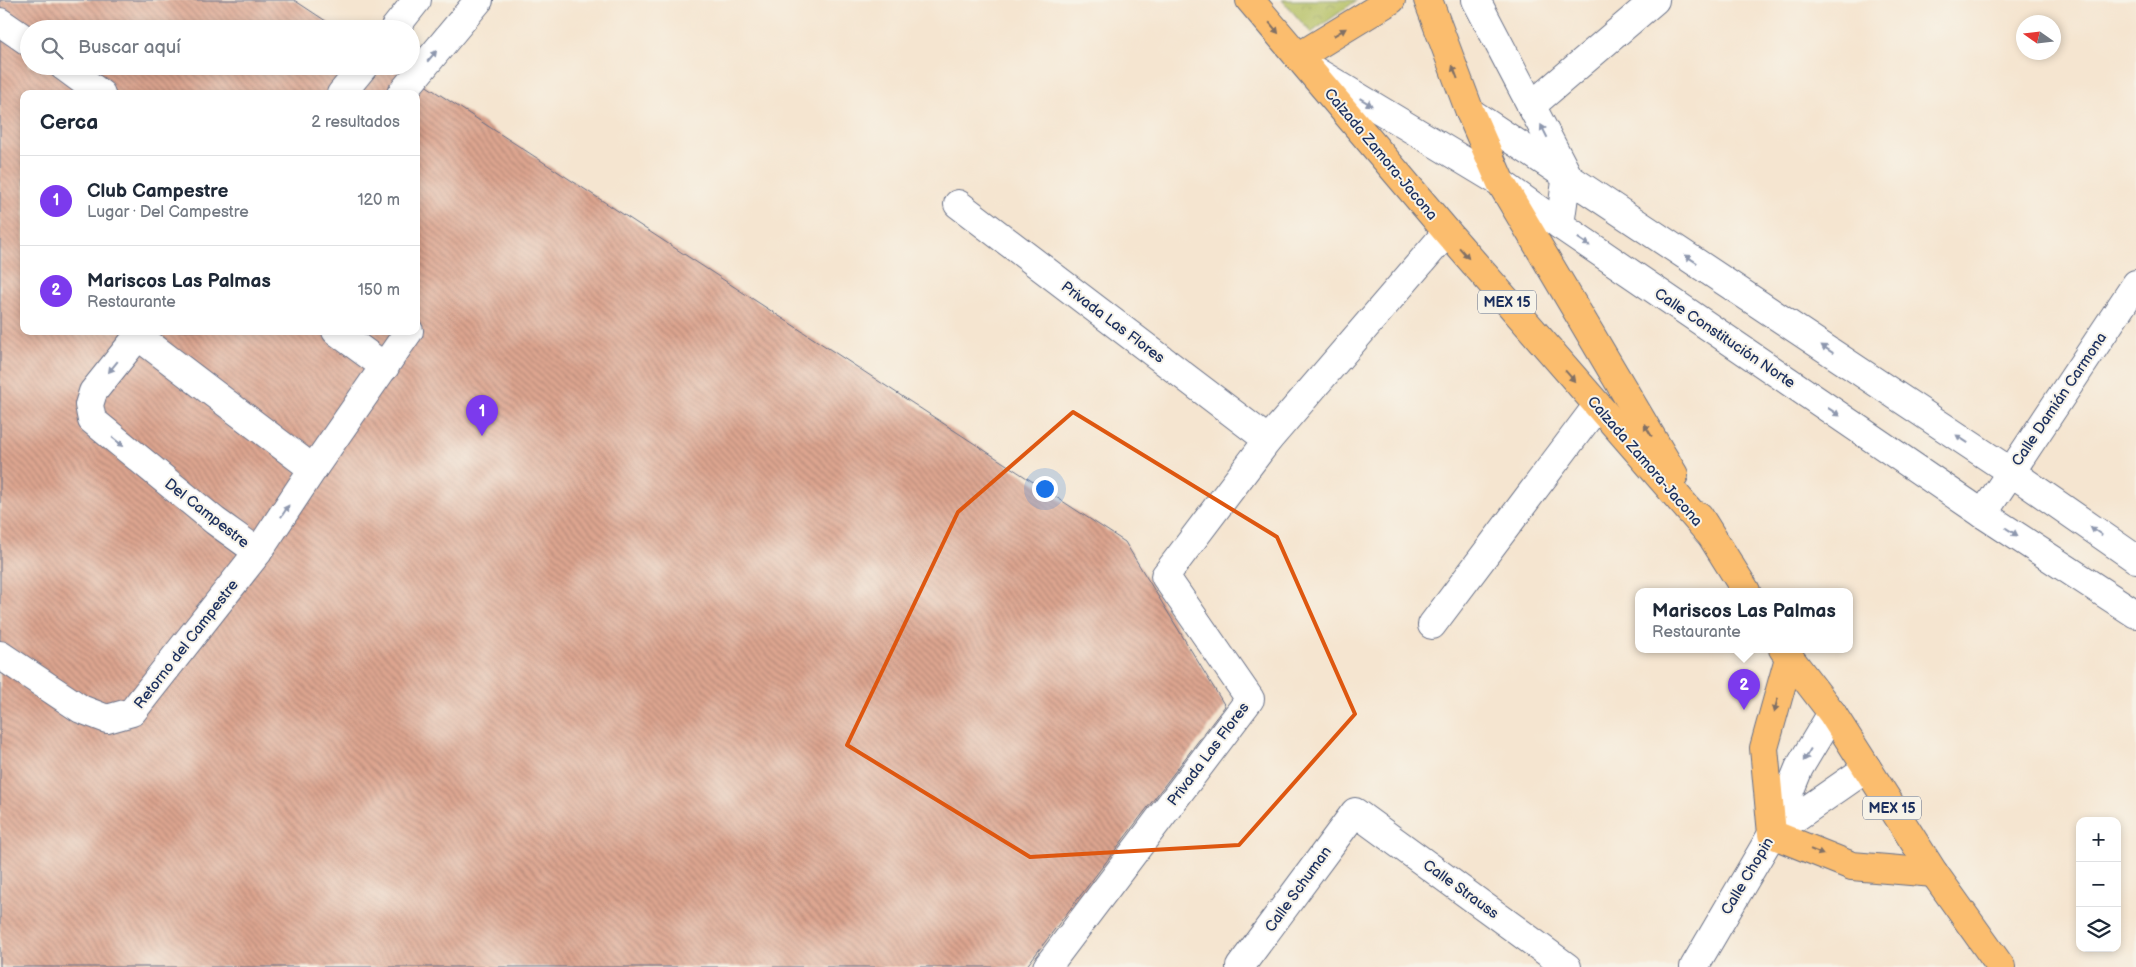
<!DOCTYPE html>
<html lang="es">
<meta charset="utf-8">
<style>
:root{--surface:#fff;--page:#f2f2f3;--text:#1f2937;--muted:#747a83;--line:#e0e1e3;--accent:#7c3aed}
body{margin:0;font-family:"Balsamiq Sans",sans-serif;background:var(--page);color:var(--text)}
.controls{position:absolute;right:15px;bottom:15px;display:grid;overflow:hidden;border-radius:10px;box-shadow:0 2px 8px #0003}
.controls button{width:45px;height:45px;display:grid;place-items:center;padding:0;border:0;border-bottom:1px solid var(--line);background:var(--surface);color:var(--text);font:25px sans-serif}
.compass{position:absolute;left:2016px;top:15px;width:45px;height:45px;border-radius:50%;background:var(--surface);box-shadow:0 2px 8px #0003;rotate:284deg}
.you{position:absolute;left:1044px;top:488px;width:18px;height:18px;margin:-12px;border:4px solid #fff;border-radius:50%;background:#1a73e8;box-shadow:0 0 0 8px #1a73e833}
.badge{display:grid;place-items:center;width:32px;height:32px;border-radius:50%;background:var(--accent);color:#fff;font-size:16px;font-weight:700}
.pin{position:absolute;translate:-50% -41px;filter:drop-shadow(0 1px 2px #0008)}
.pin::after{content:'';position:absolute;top:26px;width:18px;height:15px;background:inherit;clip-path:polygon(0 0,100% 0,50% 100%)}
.popup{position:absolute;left:1635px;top:588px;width:218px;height:65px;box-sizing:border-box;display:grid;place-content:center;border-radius:10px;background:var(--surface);filter:drop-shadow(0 1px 4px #0005);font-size:16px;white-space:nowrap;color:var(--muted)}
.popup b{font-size:19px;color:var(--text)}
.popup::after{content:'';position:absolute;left:50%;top:100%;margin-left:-10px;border:10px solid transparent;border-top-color:var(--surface)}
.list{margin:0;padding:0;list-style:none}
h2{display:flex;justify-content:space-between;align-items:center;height:65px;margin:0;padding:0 20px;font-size:21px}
h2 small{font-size:16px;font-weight:400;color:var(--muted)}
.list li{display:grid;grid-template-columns:32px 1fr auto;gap:15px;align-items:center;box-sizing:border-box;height:90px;padding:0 20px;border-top:1px solid var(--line)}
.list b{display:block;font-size:19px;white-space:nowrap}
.list p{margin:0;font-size:16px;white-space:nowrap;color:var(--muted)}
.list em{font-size:16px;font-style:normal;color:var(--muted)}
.icon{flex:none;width:28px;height:28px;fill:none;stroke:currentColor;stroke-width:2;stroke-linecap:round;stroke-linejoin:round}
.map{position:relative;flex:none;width:2136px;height:967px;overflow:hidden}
.search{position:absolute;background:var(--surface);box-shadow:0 2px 8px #0003;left:20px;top:20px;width:400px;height:55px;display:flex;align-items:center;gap:12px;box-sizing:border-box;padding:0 18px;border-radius:28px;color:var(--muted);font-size:19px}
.panel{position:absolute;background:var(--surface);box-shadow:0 2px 8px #0003;left:20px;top:90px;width:400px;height:245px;border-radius:10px}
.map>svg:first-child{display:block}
.park{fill:url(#park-crowns);stroke:#66765e}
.building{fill:url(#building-back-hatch);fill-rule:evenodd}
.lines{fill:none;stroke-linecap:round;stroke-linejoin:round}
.minor-casing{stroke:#676f86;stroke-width:30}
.major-casing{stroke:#676f86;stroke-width:30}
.minor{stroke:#fff;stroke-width:28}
.major{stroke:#fbbd6e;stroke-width:28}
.oneway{fill:#806f65}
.oneway2{fill:#8d97ae}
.marked{fill:none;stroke:#de5710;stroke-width:4;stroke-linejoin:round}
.labels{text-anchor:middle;stroke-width:4;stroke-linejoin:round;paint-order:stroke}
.shield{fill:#f7f3e8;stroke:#5d6a87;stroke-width:1}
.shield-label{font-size:14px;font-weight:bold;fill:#1b2f5e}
.street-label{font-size:15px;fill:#1b2f5e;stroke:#f7f3e8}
</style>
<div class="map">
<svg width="2136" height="967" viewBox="0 0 2136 967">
<defs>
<pattern id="park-crowns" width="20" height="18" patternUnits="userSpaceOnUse" patternTransform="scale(1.25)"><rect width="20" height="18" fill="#b2be5f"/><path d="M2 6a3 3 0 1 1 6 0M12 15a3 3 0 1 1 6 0" fill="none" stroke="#909b52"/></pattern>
<pattern id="building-back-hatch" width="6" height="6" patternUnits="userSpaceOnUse" patternTransform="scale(1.25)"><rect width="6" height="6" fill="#dda58f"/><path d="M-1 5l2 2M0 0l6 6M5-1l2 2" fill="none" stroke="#b28778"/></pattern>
</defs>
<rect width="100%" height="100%" fill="#f7f3e8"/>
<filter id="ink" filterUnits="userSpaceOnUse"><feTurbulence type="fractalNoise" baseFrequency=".02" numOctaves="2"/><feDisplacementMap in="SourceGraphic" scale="10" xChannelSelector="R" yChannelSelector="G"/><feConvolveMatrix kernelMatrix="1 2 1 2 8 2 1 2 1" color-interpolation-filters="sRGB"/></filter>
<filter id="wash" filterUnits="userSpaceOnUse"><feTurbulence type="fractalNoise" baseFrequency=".0096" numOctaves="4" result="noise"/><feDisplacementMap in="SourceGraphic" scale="20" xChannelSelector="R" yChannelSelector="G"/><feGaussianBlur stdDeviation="1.12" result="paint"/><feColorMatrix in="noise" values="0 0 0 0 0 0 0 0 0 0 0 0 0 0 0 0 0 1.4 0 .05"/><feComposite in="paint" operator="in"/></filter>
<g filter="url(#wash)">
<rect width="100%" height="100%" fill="#f5e5d0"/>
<polygon class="park" points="1282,0 1357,0 1311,33"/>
<g id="blocks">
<path class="building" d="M0,0H294L338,29H29V66H396L1125,542L1225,706L1026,967H0ZM24,94H416V331H24Z"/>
</g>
</g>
<g filter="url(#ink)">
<use href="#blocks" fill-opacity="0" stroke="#676f86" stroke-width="1"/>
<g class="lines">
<g class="minor-casing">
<g id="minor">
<polyline points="1476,0 1567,174 1560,225"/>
<polyline points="0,22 29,42"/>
<polyline points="394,29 417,0"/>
<polyline points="63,66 101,94"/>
<polyline points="1312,69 1501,183 1560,225 1983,514 2136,614"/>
<polyline points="341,94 364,66"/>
<polyline points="401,94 479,0"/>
<polyline points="1531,106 1655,0"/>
<polyline points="1470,112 2011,472 2136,559"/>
<polyline points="958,204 1268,440"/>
<polyline points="142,331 93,392 89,405 92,420 215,521 258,552"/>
<polyline points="336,331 385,367"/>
<polyline points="138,336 313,469"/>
<polyline points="1983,514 2136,284"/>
<polyline points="1432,625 1597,406"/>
<polyline points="0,655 81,709 107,719 132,712 258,552 313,469 409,331"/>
<polyline points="1772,834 1799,768 1832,713"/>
<polyline points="1047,967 1250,699 1165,576 1268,440 1447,232"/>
<polyline points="1240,967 1355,812 1567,967"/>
<polyline points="1694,967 1772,834 1867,768"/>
</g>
</g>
<g class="major-casing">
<g id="major">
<polyline points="1250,0 1447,232 1708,532"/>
<polyline points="1428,0 1470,112 1501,183 1674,475"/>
<polyline points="1298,57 1391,0"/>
<polyline points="1699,516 1746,591"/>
<polyline points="1783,649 1832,713 1934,873 2001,967"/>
<polyline points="1789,658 1764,748 1772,834 1852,866 1934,873"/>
</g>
</g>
<use href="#minor" class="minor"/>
<use href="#major" class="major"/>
</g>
<defs><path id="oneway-solid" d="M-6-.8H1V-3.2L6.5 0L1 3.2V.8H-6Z" transform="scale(1.25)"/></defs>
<g class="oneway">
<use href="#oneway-solid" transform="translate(1274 28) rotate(50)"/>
<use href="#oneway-solid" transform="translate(1340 32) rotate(-31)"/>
<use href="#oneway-solid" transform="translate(1455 72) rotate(-111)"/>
<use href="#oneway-solid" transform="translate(1464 253) rotate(49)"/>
<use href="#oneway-solid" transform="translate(1570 376) rotate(49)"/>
<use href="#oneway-solid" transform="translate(1648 430) rotate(-121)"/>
<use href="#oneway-solid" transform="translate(1776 705) rotate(105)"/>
<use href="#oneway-solid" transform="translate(1817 852) rotate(22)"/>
</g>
<g class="oneway2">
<use href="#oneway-solid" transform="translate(432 56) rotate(-50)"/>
<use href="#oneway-solid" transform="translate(1366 102) rotate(31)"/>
<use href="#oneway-solid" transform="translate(1544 131) rotate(-117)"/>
<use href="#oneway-solid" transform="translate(1584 242) rotate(34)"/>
<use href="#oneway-solid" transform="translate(1691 259) rotate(-146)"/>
<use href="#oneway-solid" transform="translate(1827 349) rotate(-146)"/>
<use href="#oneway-solid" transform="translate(113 367) rotate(129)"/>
<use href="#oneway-solid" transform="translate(1834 412) rotate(34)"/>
<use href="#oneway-solid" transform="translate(1962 439) rotate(-146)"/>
<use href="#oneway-solid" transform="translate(118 442) rotate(39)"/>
<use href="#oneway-solid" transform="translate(285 511) rotate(-57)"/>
<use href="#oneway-solid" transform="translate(2096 531) rotate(-145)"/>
<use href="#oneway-solid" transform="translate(2012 532) rotate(33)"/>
<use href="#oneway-solid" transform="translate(1807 755) rotate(121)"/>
</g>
</g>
<path class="marked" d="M1073,412L1277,537L1355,714L1239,845L1030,857L847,745L958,512Z"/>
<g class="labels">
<g class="shield">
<rect x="1478" y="290.5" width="58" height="23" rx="4"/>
<rect x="1863" y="796.5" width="58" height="23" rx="4"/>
</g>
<g class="shield-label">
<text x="1507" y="307">MEX 15</text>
<text x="1892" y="813">MEX 15</text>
</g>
<g class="street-label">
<text transform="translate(1381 154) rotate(50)" y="5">Calzada Zamora-Jacona</text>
<text transform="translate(1113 322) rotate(37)" y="5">Privada Las Flores</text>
<text transform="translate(1725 338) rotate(34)" y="5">Calle Constitución Norte</text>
<text transform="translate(2059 399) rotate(-56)" y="5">Calle Damián Carmona</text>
<text transform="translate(1645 461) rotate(49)" y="5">Calzada Zamora-Jacona</text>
<text transform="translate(207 513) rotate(38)" y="5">Del Campestre</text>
<text transform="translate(186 644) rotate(-52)" y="5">Retorno del Campestre</text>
<text transform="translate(1208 754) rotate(-53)" y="5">Privada Las Flores</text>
<text transform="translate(1747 876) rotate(-59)" y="5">Calle Chopin</text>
<text transform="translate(1298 889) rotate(-54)" y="5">Calle Schuman</text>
<text transform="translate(1461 889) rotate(36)" y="5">Calle Strauss</text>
</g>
</g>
</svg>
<div class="controls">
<button>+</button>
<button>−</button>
<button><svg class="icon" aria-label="layers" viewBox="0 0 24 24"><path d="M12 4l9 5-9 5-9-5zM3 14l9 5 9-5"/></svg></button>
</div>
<svg class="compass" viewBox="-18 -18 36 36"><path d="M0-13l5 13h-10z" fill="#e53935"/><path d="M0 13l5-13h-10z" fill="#747a83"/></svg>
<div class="you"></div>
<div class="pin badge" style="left:482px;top:436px">1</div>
<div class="pin badge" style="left:1744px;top:710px">2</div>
<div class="popup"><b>Mariscos Las Palmas</b>Restaurante</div>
<div class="search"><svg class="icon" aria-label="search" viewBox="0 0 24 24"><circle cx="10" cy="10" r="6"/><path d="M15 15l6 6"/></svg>Buscar aquí</div>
<section class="panel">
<h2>Cerca<small>2 resultados</small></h2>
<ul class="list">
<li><span class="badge">1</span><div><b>Club Campestre</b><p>Lugar · Del Campestre</p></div><em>120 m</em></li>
<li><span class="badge">2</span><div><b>Mariscos Las Palmas</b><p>Restaurante</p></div><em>150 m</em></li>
</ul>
</section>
</div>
